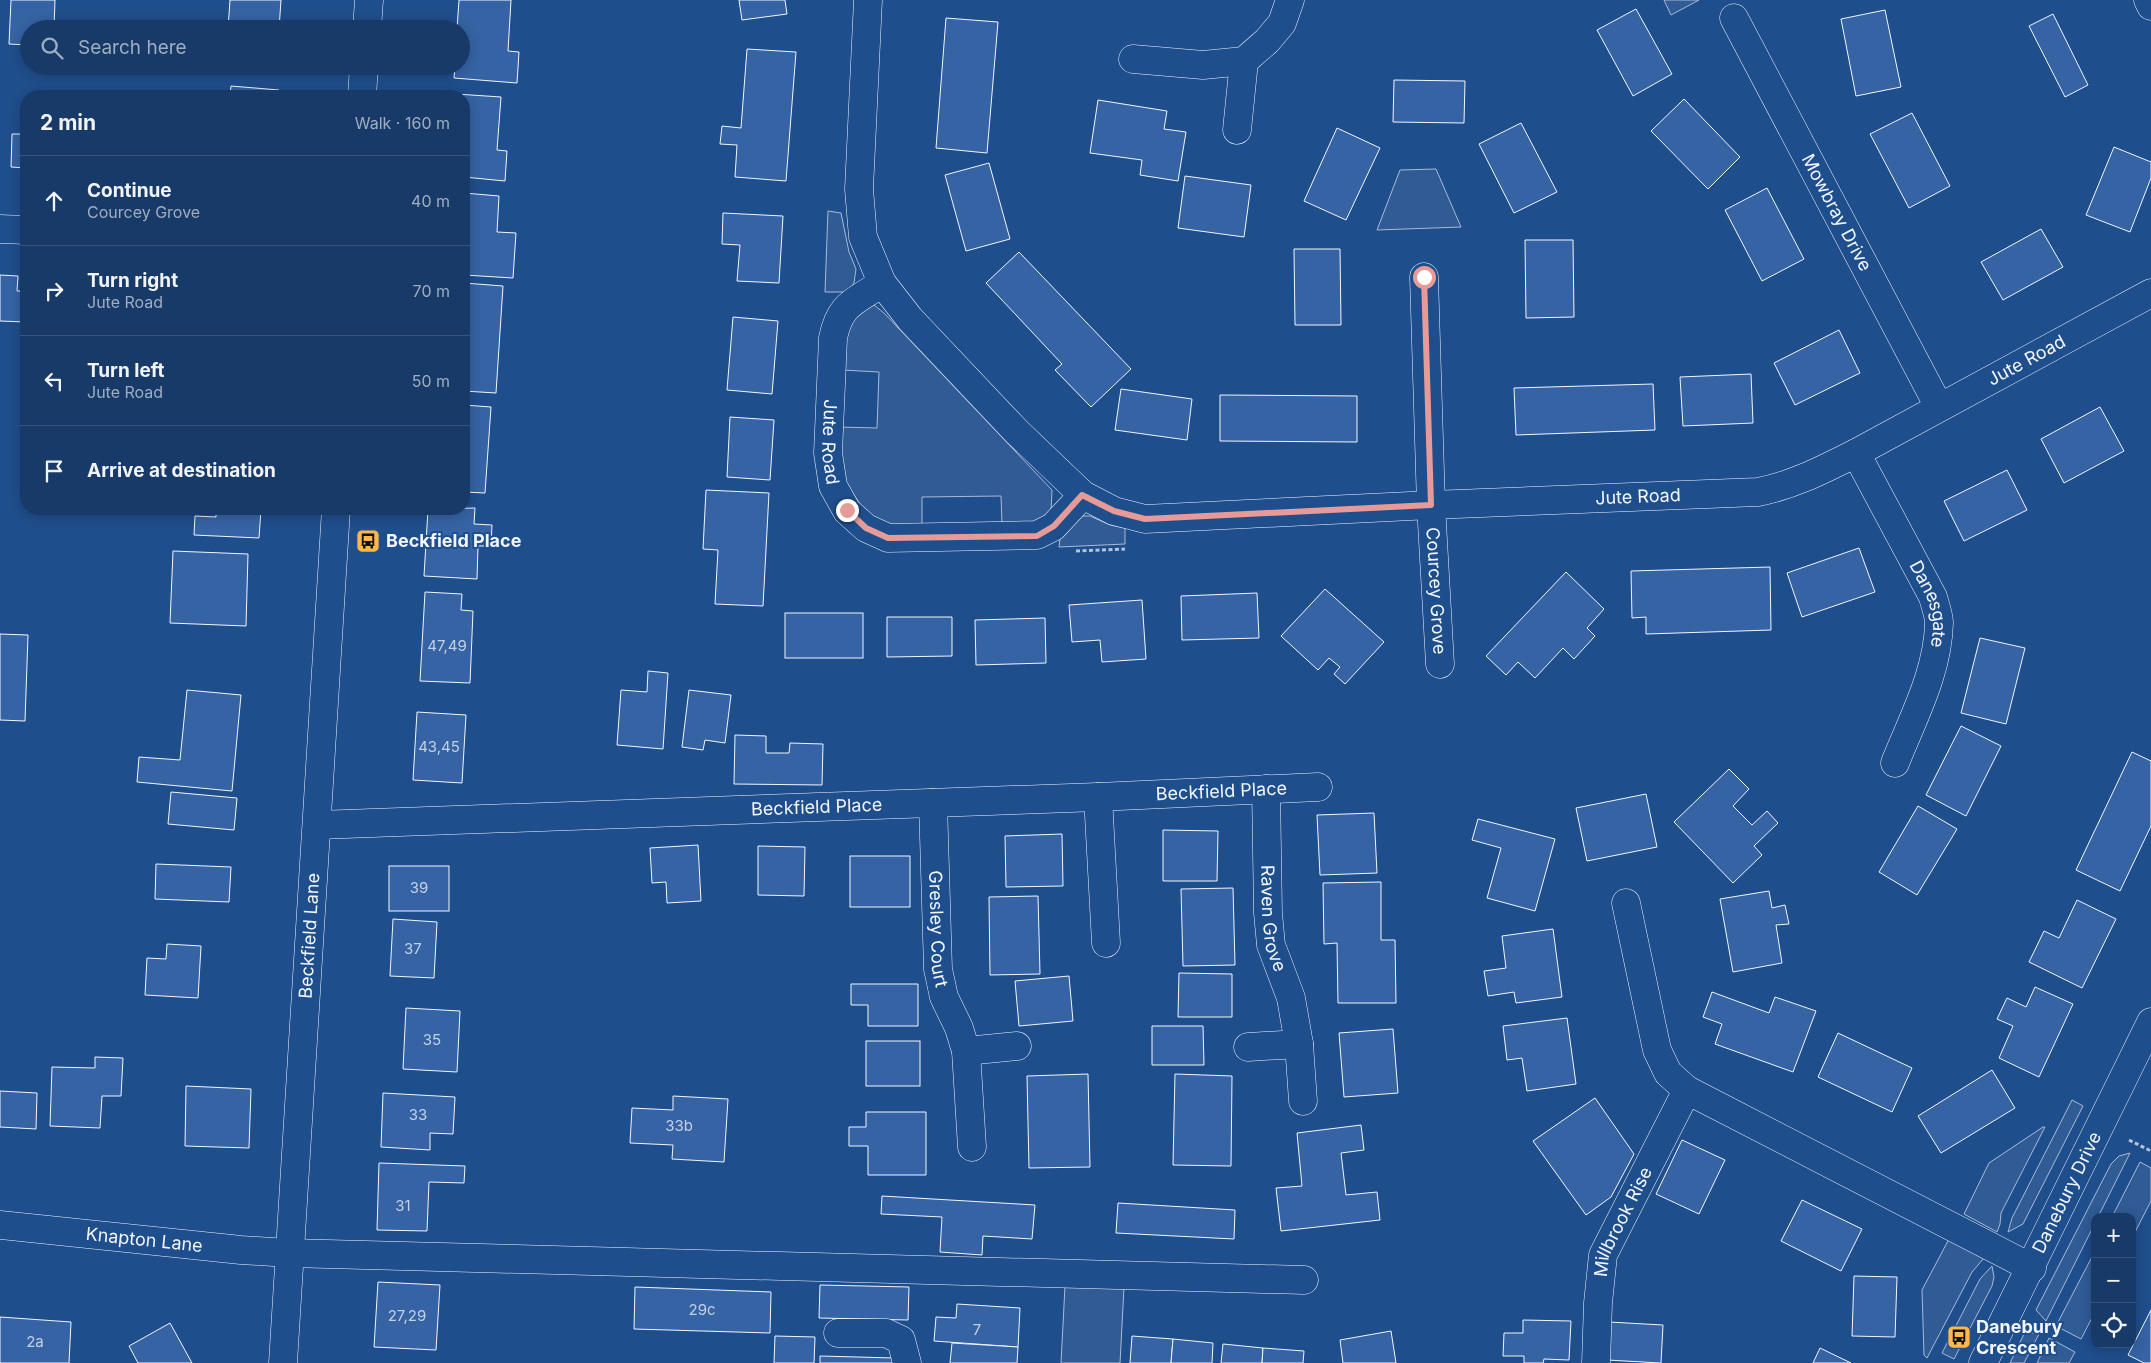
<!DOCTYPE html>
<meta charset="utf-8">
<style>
:root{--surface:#173a69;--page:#244571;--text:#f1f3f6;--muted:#9eadc0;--line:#36547d}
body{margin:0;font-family:Inter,sans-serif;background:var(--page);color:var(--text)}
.controls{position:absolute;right:15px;bottom:15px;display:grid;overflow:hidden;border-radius:10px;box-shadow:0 2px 12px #0003}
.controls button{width:45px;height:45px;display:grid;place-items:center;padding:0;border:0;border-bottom:1px solid var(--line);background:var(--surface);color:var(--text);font:25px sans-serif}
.stop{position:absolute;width:15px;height:15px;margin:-11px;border:4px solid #e69b98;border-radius:50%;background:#fff}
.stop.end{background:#e69b98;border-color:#fff;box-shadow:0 1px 5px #0008}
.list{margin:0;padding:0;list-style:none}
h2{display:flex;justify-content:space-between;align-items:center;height:65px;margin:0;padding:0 20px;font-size:21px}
h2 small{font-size:16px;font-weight:400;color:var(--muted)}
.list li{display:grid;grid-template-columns:32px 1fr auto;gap:15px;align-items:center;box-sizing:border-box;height:90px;padding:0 20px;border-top:1px solid var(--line)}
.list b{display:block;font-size:19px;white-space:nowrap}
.list p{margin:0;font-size:16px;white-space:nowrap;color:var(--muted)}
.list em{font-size:16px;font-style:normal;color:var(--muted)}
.icon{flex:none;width:28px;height:28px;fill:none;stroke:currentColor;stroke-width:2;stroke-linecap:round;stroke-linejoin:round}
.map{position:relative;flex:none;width:2151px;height:1363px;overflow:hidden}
.search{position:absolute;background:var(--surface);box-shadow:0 2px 12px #0003;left:20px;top:20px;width:450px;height:55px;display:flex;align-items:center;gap:12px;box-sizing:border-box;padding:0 18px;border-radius:28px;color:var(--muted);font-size:19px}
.panel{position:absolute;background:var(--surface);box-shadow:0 2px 12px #0003;left:20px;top:90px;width:450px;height:425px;border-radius:20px}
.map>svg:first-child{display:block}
.built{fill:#305b95;stroke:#a8bbd7}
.building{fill:#3563a3;stroke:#f2f6ff}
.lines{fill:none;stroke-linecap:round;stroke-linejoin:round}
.minor-casing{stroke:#f2f6ff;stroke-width:29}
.path{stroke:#b3c4dc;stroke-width:3;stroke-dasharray:4 2.5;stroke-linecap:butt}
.minor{stroke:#1f4e8c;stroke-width:28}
.route{stroke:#e69b98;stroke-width:6}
.labels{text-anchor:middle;stroke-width:4;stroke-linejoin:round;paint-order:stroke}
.number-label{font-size:15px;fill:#c3d1e8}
.street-label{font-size:18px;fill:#f2f6ff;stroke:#1f4e8c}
.poi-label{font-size:18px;font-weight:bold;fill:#f2f6ff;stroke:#1f4e8c;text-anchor:start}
</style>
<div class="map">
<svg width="2151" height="1363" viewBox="0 0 2151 1363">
<rect width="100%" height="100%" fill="#1f4e8c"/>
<g class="built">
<polygon points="1664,0 1699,0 1671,15"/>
<polygon points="1436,169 1461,227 1377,230 1400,170"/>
<polygon points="828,211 841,213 849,252 856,269 854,283 848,292 825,292"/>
<polygon points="874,305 884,313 1052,490 1051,512 1040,525 1002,525 1001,496 922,497 922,527 889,528 869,517 836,468 838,427 877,428 879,372 842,370 844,331 863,306"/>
<polygon points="1079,516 1090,516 1110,525 1125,528 1125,544 1059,547 1061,531"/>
<polygon points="2072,1100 2083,1106 2023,1224 2008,1232 2012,1218"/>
<polygon points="2043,1127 2045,1127 2001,1213 2000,1224 1997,1232 1964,1214 1989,1163"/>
<polygon points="2130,1153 2098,1217 2095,1217 2095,1223 2046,1321 2036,1310 2111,1164 2119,1156"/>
<polygon points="2140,1162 2151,1168 2151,1201 2132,1238 2132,1217 2112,1217"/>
<polygon points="1949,1239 1984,1258 1972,1272 1927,1358 1924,1355 1922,1290"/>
<polygon points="2095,1251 2095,1312 2081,1339 2056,1326"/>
<polygon points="1992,1266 1994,1277 1992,1286 1954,1359 1942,1353 1980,1279"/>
<polygon points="1065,1286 1124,1287 1120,1363 1061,1363"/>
<polygon points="2025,1332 2039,1334 2024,1363 2010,1363"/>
<polygon points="2049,1338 2075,1352 2069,1363 2037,1363"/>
</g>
<g class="building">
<polygon points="11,0 55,0 54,29 29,29 29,45 9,44"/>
<polygon points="230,0 281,0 279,29 228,29"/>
<polygon points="459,0 511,0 508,51 519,52 517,83 454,78 455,66 461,66 461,29 457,29"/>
<polygon points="739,0 785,0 787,14 742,20"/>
<polygon points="1636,9 1672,74 1633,96 1597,30"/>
<polygon points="1885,10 1901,87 1856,96 1841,19"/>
<polygon points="2053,14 2088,85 2065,97 2029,26"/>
<polygon points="946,18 998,22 987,153 936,148"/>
<polygon points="747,49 796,52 786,181 735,177 737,145 720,144 722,126 741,128"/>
<polygon points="1394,80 1465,81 1464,123 1393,122"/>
<polygon points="231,86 279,90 279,96 230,96"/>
<polygon points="456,94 501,97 497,150 507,151 505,181 464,177 464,96 456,96"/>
<polygon points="1684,99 1740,157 1708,189 1651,131"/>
<polygon points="1098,100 1167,111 1164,129 1186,132 1178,181 1140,175 1142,160 1090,153"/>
<polygon points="1912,113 1950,186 1909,208 1870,134"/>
<polygon points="1521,123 1557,192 1514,213 1479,144"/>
<polygon points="1337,128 1380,148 1346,220 1304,201"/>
<polygon points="12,134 26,134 26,168 11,167"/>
<polygon points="2114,147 2151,162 2151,178 2130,232 2086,215"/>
<polygon points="989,163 1010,239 966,251 945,175"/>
<polygon points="1185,176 1251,185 1244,237 1178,228"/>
<polygon points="1767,188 1804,259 1762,281 1725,210"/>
<polygon points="464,193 499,196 497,232 516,233 513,278 464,275"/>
<polygon points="723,213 783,216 779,283 737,281 740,245 722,244"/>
<polygon points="2041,229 2063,267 2003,300 1981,262"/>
<polygon points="1525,240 1573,240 1574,317 1526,318"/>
<polygon points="1294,249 1340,249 1341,325 1295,325"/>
<polygon points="1019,252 1131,369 1091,407 1055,370 1062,364 986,283"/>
<polygon points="0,275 18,276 17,291 26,291 26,322 0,321"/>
<polygon points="464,283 503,286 496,393 464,391"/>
<polygon points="733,317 778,321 772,394 727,390"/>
<polygon points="1839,330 1860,373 1795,405 1774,363"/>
<polygon points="1751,374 1753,423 1683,426 1680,377"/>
<polygon points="1653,384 1655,430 1516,435 1514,388"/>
<polygon points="1121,389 1192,399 1187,440 1115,430"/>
<polygon points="1220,395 1357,396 1357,442 1220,441"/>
<polygon points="464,405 491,407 485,493 464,492"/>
<polygon points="2100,407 2124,451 2064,483 2041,439"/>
<polygon points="730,417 774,420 770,480 727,477"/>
<polygon points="2007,470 2027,510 1964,541 1944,501"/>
<polygon points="706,490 769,493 763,606 715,604 718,550 703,549"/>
<polygon points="475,508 474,524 492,525 491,546 478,546 477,579 424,576 428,509"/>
<polygon points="216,509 261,509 259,538 194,535 195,516 216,517"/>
<polygon points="1859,548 1875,592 1802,617 1787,573"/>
<polygon points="173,551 248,554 246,626 170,623"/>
<polygon points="1770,567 1771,630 1646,634 1646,617 1632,618 1631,571"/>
<polygon points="1566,572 1604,609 1587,628 1595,636 1574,659 1563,648 1535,678 1518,662 1506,675 1486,656"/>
<polygon points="1325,589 1384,642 1345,684 1334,674 1340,667 1329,658 1318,670 1281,636"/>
<polygon points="425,592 462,594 461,610 473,611 470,683 420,681"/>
<polygon points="1257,593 1259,638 1182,640 1181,596"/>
<polygon points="1142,600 1146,659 1102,662 1100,640 1072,642 1069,605"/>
<rect x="785" y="613" width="78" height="45"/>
<polygon points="887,617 952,617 952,656 887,657"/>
<polygon points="1045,618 1046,663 976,665 975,620"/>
<polygon points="0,634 28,635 25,721 0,720"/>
<polygon points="1980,638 2025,648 2006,724 1961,713"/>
<polygon points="648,671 668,673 663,749 617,745 621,690 647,692"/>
<polygon points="187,690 241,695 232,791 137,782 139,757 180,760"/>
<polygon points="689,690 731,695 725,743 705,740 703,750 682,747"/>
<polygon points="417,712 466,715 462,783 413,780"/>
<polygon points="1961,726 2001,746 1966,816 1926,795"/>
<polygon points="735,735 766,736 766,753 789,753 790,743 823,744 822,785 734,784"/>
<polygon points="2132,752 2151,761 2151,826 2120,891 2076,870"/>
<polygon points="1729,769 1749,789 1733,806 1752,825 1767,811 1778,823 1754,846 1762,855 1733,883 1674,822"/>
<polygon points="171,792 237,798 234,830 168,824"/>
<polygon points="1646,794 1657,847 1587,861 1576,808"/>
<polygon points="1918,806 1957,829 1917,895 1879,872"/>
<polygon points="1374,813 1377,873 1320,875 1317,815"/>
<polygon points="1478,819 1555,839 1535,911 1487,898 1501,848 1472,840"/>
<polygon points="1163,830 1218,831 1217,881 1163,881"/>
<polygon points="1062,834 1063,886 1006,887 1005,836"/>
<polygon points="698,845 701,901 667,903 666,882 652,883 650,848"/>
<polygon points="758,846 805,847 804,896 758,895"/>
<rect x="850" y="856" width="60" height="51"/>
<polygon points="156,864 231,867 229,902 155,899"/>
<rect x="389" y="866" width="60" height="45"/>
<polygon points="1381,882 1381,940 1395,940 1396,1003 1338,1003 1337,943 1324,944 1323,883"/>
<polygon points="1233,888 1235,965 1183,966 1181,889"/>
<polygon points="1769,891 1772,908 1785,905 1789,924 1776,925 1782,963 1733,972 1720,899"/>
<polygon points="1038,896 1040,974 990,975 989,897"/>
<polygon points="2077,900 2116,919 2082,988 2029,962 2044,931 2059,938"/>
<polygon points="393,919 437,922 434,978 390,976"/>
<polygon points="1553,929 1562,997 1516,1003 1514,992 1488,996 1484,971 1506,968 1502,936"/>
<polygon points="167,944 201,946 198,998 145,995 147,958 166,959"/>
<polygon points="1179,973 1232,974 1232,1017 1178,1017"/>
<polygon points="1069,976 1073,1021 1019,1026 1015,981"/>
<polygon points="851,984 918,984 918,1026 868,1026 868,1005 851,1005"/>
<polygon points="2035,987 2073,1004 2039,1077 1999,1058 2013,1026 1997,1019 2007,998 2026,1007"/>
<polygon points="1712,992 1769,1013 1775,997 1816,1011 1793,1072 1715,1044 1722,1024 1703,1017"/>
<polygon points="406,1008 460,1011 457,1072 403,1069"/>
<polygon points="1567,1018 1576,1084 1527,1091 1522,1058 1507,1060 1503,1026"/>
<polygon points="1152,1026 1203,1026 1204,1065 1152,1065"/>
<polygon points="1393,1029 1398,1093 1344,1097 1339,1033"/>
<polygon points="1838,1033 1912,1068 1892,1112 1818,1077"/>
<rect x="866" y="1041" width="54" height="45"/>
<polygon points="95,1057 123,1058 121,1096 102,1096 100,1128 50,1126 52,1067 95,1068"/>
<polygon points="1992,1070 2015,1108 1941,1153 1918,1116"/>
<polygon points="1088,1074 1090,1167 1029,1168 1027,1076"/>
<polygon points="1175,1074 1232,1076 1231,1166 1173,1165"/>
<polygon points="186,1086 251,1089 249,1148 185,1146"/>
<polygon points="0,1091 37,1093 36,1129 0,1127"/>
<polygon points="383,1093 455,1097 453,1134 430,1133 430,1150 381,1147"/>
<polygon points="673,1096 728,1099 724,1162 672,1159 673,1145 630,1143 632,1108 673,1110"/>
<polygon points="1595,1098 1634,1154 1611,1197 1586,1215 1533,1141"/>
<polygon points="866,1112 926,1112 926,1175 868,1175 868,1146 849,1146 849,1127 866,1127"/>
<polygon points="1361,1125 1364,1150 1341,1153 1346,1195 1377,1192 1380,1220 1281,1231 1276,1188 1302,1186 1297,1133"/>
<polygon points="1682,1140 1725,1160 1699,1214 1656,1194"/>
<polygon points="379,1163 465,1166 464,1183 429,1182 427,1231 377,1230"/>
<polygon points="882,1196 1035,1205 1032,1239 983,1236 982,1255 940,1252 942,1217 881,1214"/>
<polygon points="1802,1200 1862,1229 1841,1271 1781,1241"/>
<polygon points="1118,1203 1235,1210 1234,1239 1116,1233"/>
<polygon points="1854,1276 1897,1277 1895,1337 1852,1336"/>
<polygon points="378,1282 440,1285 436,1350 374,1347"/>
<polygon points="820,1285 909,1287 908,1320 819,1318"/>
<polygon points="635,1287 771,1292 770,1333 634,1329"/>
<polygon points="957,1304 1020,1308 1018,1347 934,1341 936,1317 956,1318"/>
<polygon points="2151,1310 2151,1363 2144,1363 2128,1355"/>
<polygon points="0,1317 71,1322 69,1363 0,1363"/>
<polygon points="1523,1320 1571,1321 1569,1360 1544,1359 1543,1363 1524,1363 1524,1356 1503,1356 1504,1333 1523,1333"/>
<polygon points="1609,1322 1663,1325 1661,1363 1607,1360"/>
<polygon points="170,1323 192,1363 138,1363 129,1346"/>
<polygon points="1391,1331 1396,1363 1343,1363 1340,1340"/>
<polygon points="775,1336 815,1337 814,1363 774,1363"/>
<polygon points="1132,1336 1173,1339 1171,1363 1130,1363"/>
<polygon points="1173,1339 1213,1343 1212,1363 1171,1363"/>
<polygon points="952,1343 1018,1347 1017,1363 950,1363"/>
<polygon points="1223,1344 1263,1348 1262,1363 1221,1363"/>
<polygon points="1263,1348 1304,1351 1303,1363 1262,1363"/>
<polygon points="1820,1348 1851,1363 1813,1363"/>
<polygon points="820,1356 894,1358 893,1363 820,1363"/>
</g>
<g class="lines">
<g class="minor-casing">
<g id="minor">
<path id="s1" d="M868,0L859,189L863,237L882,283L910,319L1017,432L1083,495L1114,511L1145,519L1431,505L1758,492C1794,485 1824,469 1856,453L2151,293"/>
<polyline points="2148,0 2151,6"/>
<path id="s2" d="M1734,18L1939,407"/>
<polyline points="367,29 369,0"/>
<polyline points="1133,59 1203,65 1244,61 1267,41 1282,23 1290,0"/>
<polyline points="362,96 364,66"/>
<polyline points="1237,130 1244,61"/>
<polyline points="0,229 26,230"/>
<path id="s3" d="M1424,277L1431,505L1440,664"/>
<path id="s4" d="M882,283C855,302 840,303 833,338L828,453L833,486L847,511L866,528L888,538L1037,535L1053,527L1083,495"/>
<path id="s5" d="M1856,453L1933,597C1935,605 1939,615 1939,623C1938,672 1913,718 1895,763"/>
<path id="s6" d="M1266,789L1268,913L1271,945L1291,998L1299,1044L1303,1101"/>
<polyline points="1098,797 1106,943"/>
<path id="s7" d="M933,803L938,969L944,997L959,1028L966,1051L972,1147"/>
<path id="s8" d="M317,825L1098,797L1318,787"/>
<polyline points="1626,903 1657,1050 1668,1073 1687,1090 2032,1268"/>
<polyline points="1248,1047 1299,1044"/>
<polyline points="966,1051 1017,1046"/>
<path id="s9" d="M0,1225L241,1250L289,1253L1304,1280"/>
<polyline points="838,1333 886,1333 901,1340 907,1363"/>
<path id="s10" d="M283,1363L336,509"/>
<path id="s11" d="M1596,1363L1598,1303L1603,1255L1687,1090"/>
<path id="s12" d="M1983,1363L2151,1022"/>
</g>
</g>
<g class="path">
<polyline points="1076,551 1125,549"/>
<polyline points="2129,1140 2151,1151"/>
</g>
<use href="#minor" class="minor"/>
</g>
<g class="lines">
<polyline class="route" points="847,510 866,528 888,538 1037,536 1054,526 1082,495 1114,511 1145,519 1431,505 1424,277"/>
</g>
<defs>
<g id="bus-square" transform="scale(1.25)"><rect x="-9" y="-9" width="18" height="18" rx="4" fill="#ffb74d" stroke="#1f4e8c"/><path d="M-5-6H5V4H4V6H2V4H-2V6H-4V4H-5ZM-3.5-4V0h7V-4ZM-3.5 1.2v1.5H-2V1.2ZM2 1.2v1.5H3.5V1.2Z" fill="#111"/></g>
</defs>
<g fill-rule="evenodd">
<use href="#bus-square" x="368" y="541"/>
<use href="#bus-square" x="1959" y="1337"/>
</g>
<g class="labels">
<g class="number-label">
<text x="447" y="651">47,49</text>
<text x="439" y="752">43,45</text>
<text x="419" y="893">39</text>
<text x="413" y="954">37</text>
<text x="432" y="1045">35</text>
<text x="418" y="1120">33</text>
<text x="679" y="1131">33b</text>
<text x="403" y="1211">31</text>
<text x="702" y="1315">29c</text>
<text x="407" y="1321">27,29</text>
<text x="977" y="1335">7</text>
<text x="35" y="1347">2a</text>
</g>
<g class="street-label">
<text dy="6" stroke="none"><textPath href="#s2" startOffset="220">Mowbray Drive</textPath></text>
<text dy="6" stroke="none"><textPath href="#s1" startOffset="1560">Jute Road</textPath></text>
<text dy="6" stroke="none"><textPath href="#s4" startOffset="181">Jute Road</textPath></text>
<text dy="6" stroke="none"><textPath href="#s1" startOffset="1140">Jute Road</textPath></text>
<text dy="6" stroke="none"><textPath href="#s3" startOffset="314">Courcey Grove</textPath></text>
<text dy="6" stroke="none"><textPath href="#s5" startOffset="169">Danesgate</textPath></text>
<text dy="6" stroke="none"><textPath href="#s8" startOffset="905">Beckfield Place</textPath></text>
<text dy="6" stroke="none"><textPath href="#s8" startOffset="500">Beckfield Place</textPath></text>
<text dy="6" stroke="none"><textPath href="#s6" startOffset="130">Raven Grove</textPath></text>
<text dy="6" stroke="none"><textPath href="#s7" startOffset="126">Gresley Court</textPath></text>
<text dy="6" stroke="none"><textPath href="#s10" startOffset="428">Beckfield Lane</textPath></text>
<text dy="6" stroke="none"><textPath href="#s12" startOffset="190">Danebury Drive</textPath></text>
<text dy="6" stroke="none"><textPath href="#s11" startOffset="146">Millbrook Rise</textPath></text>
<text dy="6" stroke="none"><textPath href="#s9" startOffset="145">Knapton Lane</textPath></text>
</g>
<g class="poi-label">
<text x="386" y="547">Beckfield Place</text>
<text x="1976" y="1333">Danebury<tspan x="1976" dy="21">Crescent</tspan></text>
</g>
</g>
</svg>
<div class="controls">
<button>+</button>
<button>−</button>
<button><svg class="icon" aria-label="locate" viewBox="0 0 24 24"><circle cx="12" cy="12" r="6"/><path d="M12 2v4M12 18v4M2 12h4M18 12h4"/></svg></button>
</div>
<div class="stop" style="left:1424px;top:277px"></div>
<div class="stop end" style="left:847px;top:510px"></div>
<div class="search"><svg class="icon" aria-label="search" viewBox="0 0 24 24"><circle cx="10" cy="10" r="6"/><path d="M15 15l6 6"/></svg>Search here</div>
<section class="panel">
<h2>2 min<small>Walk · 160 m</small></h2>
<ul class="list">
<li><svg class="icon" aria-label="ahead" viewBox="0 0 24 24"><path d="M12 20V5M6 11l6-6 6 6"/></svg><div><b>Continue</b><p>Courcey Grove</p></div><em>40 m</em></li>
<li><svg class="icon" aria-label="right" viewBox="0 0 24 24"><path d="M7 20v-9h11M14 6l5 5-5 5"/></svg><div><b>Turn right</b><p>Jute Road</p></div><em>70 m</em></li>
<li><svg class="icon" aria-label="left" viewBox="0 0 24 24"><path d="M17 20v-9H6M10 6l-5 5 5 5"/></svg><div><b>Turn left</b><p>Jute Road</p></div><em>50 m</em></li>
<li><svg class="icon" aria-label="arrive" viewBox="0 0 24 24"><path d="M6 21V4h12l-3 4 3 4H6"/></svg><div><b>Arrive at destination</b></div></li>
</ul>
</section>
</div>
